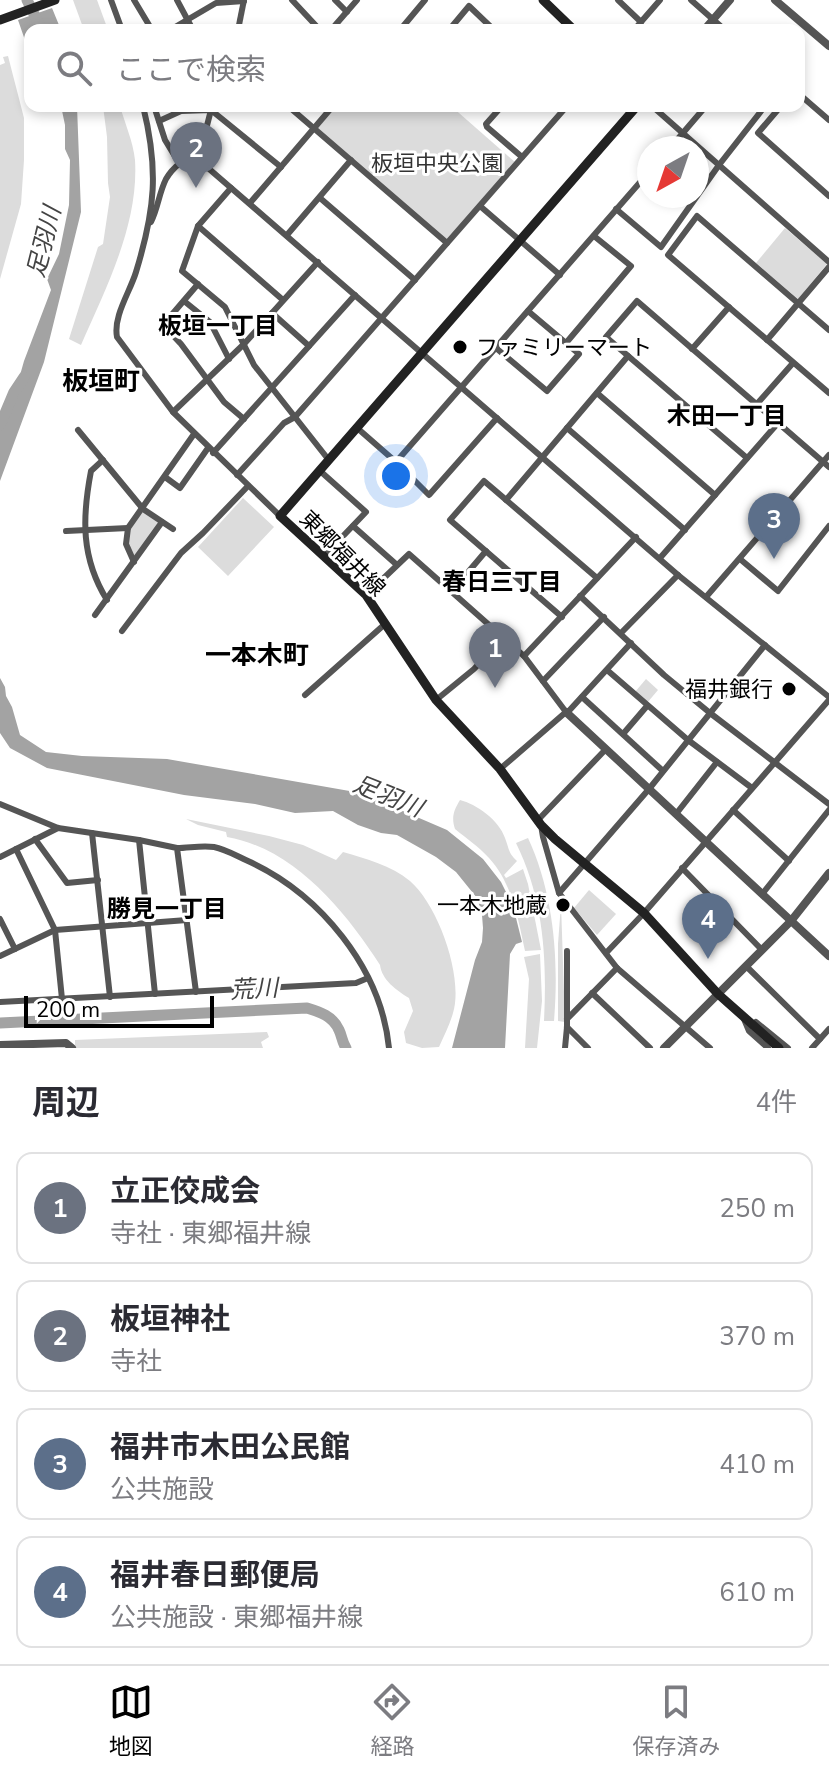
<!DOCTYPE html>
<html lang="ja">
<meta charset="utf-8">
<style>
:root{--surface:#fff;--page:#f7f7f7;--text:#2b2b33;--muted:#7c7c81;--line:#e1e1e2;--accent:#000}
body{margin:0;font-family:"Nunito Sans","Noto Sans JP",sans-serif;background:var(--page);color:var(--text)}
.compass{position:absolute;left:637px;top:136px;width:72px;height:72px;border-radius:50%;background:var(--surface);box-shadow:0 4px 12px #0003;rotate:220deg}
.scale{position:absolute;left:24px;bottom:20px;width:190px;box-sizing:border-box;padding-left:8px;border:4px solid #000;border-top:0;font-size:22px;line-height:28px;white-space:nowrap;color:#000;-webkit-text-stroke:6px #fff;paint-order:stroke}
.you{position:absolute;left:396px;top:476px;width:28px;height:28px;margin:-20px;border:6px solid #fff;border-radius:50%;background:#1a73e8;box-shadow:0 0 0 12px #1a73e833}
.badge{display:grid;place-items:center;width:52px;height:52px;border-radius:50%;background:var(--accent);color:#fff;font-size:26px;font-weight:700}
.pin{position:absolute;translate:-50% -66px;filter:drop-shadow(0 2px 4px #0008)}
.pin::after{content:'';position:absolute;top:42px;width:28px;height:24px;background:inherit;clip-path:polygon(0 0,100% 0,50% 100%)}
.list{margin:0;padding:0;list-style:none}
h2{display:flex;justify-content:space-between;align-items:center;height:104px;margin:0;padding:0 32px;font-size:34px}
h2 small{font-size:26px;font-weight:400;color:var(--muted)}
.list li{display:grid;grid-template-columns:52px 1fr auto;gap:24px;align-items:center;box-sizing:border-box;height:112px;margin:0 16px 16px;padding:0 16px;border:2px solid var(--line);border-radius:16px}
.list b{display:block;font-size:30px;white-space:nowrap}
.list p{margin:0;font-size:26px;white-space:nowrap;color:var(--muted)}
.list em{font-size:26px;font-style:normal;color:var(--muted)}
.icon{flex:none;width:44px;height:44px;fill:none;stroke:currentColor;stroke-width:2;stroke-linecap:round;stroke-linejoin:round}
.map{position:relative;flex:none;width:829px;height:1048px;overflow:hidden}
.search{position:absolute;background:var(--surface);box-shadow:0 4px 12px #0003;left:24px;right:24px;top:24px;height:88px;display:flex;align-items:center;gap:20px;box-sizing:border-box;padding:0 28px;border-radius:16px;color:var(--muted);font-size:30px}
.sheet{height:616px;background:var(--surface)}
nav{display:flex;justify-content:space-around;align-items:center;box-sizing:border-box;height:112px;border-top:2px solid var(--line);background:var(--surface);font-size:22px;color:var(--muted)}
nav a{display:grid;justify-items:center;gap:4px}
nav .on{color:var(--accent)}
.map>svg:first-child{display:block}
.green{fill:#dcdcdc}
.water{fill:#a3a3a3}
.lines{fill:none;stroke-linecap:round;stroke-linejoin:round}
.river{stroke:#a3a3a3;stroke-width:11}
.minor{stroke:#555;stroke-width:6}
.tertiary{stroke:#555;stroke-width:8}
.secondary{stroke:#222;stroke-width:9}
.poi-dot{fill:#000;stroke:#fff;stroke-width:3}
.labels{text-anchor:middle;stroke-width:6;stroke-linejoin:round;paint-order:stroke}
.park-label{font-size:22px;fill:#333;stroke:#fff}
.poi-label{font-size:22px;fill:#000;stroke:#fff;text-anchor:end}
.street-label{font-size:22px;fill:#000;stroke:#fff}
.water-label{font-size:24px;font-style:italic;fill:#444;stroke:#fff}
.neighbourhood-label{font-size:24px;font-weight:bold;fill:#000;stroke:#fff}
.quarter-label{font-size:26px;font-weight:bold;fill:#000;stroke:#fff}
</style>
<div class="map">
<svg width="829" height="1048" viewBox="0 0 829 1048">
<rect width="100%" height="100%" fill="#fff"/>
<g class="green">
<polygon points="73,0 97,0 108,30 84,30"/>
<polygon points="8,56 24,118 24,160 21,204 0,279 0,65 5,63 3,57"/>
<path d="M103,106H120C125,124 133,141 135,160C139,224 106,288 81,345L69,339L98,247L103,244L110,197L108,183L107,137Z"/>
<polygon points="337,106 451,106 515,162 446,241 317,129"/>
<polygon points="785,228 827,264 798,299 756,263"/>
<polygon points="243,498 274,527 228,576 198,547"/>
<path d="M144,511L159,523L135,558C123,536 129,529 144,511Z"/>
<polygon points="646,679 658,690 647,703 635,692"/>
<path d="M460,800C476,804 499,820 505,838C509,848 508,853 517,861L504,875L506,878L523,869L528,884L541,950L525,951C518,918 512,883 489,858C479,847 466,838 455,829C451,817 454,810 460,800Z"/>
<path d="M186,819L269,836L303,845L336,860L343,852C366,859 391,865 410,881C438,905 464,977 453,1013C450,1024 444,1036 439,1047L422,1048L406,1043L404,1032L413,1011L409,998C396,990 382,980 380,965C345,911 295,849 227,837L226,832L198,825Z"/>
<path d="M528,838C554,894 559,960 554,1021H544C547,959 544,900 516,843Z"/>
<polygon points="589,890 616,914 597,935 574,908"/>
<polygon points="561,904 565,1022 558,1021 558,944"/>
<polygon points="540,954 542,1001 537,1048 525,1048 529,979 524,957"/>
<polygon points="267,1032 269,1037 261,1042 263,1048 75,1048 75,1040"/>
</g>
<g class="water">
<polygon points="52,8 61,30 30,30 30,56 26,54 27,46 18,20"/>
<polygon points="61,106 77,106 81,212 44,362 0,481 0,424 13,400 24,361 51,290 47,279 59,254 69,205 70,160 65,149 65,125"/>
<polygon points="0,678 5,687 6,696 12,707 20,735 46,752 82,756 167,759 361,793 447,830 483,859 501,882 513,906 522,942 516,944 510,954 505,1048 452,1048 475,960 482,942 483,928 482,915 477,898 456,872 436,857 397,835 381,833 358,825 333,811 295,813 255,804 184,795 47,768 10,748 0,733"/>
</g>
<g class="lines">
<g class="river">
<polyline points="27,0 42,30"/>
<polyline points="0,425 14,392 24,377"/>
<path d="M0,1023L307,1008C320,1012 333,1016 339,1030C342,1036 342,1042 346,1048"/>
</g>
<g class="minor">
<polyline points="111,0 122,30"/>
<polyline points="134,0 152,30"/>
<polyline points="177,0 193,30"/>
<polyline points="292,0 320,30"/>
<polyline points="335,0 347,12"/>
<polyline points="618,0 641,22"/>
<polyline points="691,0 725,30"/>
<polyline points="170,30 216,3 244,1"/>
<polyline points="238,30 244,0"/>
<polyline points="331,30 357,0"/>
<polyline points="400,30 425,0"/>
<polyline points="449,30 469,6 494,30"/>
<polyline points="634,30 660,0"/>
<polyline points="799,94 829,120"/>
<path d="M143,106C159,170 155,210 136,272C130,292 113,316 117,337L173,412L280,516"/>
<polyline points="154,106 165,140 179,163"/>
<polyline points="212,106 201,149 208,168 678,575 829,697"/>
<polyline points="288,106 447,243"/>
<polyline points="502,106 486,124 487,127 522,157"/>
<polyline points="652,106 829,262"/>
<polyline points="781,106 758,133 829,196"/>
<polyline points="159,121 181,111 211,110 281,167"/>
<polyline points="670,148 706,106"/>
<polyline points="231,188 198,226 182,271 225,307 254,365 328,459"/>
<polyline points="320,198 415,280"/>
<polyline points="250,203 333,106"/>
<polyline points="480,206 560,275"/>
<polyline points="616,209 661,247 719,165 765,106"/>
<path d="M151,222C158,208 159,193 166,179C174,165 188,157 201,149"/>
<polyline points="198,226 283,300"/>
<polyline points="287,235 351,160"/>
<polyline points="198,284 163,325 181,344 224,402 244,419"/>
<polyline points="184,301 210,322 229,359"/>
<polyline points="272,313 309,346"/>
<polyline points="829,330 697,216 668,255 829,393"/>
<polyline points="767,340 829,267"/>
<polyline points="566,343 631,266 594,236"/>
<polyline points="496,348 547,391 579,354 528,311"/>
<polyline points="692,349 729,307"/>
<polyline points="597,393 715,495"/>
<polyline points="756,405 793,363"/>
<polyline points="173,412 244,344 318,262"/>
<polyline points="356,427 396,462 429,495 497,418"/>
<polyline points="567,428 685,530"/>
<polyline points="78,430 143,509 173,529"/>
<polyline points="213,453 355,295"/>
<polyline points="747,458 606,337 637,301 829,467"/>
<path d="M103,460L91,471C82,518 81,558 107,600"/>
<polyline points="396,462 649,172"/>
<polyline points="319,470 366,512 324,556"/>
<polyline points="237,475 284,423 295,417 567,106"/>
<polyline points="165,477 180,488 208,448"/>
<polyline points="506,500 628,356"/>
<polyline points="353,526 397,565"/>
<polyline points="66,531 128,528"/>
<polyline points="660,558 778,423"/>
<polyline points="740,559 778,591 829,526"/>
<polyline points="134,562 126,544 128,528 194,434"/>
<polyline points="452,591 486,551"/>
<polyline points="366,595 409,554 524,656 566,712 500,769"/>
<polyline points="580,596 664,675 710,713 829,804"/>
<polyline points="706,597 829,455"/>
<polyline points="95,615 162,522"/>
<polyline points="562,617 450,520 484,481 597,578"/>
<polyline points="122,631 181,553 203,533 248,486"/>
<polyline points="621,633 678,575"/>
<polyline points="524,656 636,537"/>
<polyline points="607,670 688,740 752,788"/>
<polyline points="543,681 604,617"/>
<polyline points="305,695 385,624"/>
<polyline points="582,697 663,771"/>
<polyline points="436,700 474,669 504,637"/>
<polyline points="567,713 631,643"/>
<polyline points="623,734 647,706"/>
<polyline points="0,804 58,828 139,840 177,848 196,992"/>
<polyline points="733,810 789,861"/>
<polyline points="676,814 717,762"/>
<polyline points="538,820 606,749"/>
<polyline points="541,825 543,837 559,893 617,968 710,1048"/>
<polyline points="92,833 110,997"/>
<polyline points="35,839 67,883 98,880"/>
<polyline points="139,840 155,994"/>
<path d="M177,848C189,848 202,845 214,847C225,849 237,856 248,861C320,894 381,968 389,1048"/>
<polyline points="16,849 55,930 62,999"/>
<polyline points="0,857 58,828"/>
<polyline points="682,868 762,950"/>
<polyline points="559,893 649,789 765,645"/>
<polyline points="763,893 829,810"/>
<polyline points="0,919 15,949"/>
<polyline points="606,953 644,913 829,700"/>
<polyline points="0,956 55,930 187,920"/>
<polyline points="746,966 820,1039"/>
<polyline points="592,993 650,1048"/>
<polyline points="0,1002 356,983 368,978"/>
<polyline points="567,1019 617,968"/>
<polyline points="744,1019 749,1031 768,1048"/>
<polyline points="756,1022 788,1048"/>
<polyline points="567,1027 588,1048"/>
<polyline points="565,1048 567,1027 567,951"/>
<polyline points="812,1048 829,1029"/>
</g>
<g class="tertiary">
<polyline points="775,0 829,46"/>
<polyline points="704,30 730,0"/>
<polyline points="566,712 829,956"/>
<polyline points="0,1045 66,1043 72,1048"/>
<polyline points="664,1048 791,921 829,873"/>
</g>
<g class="secondary">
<polyline points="543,0 574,30"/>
<polyline points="0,20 55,0"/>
<polyline points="637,106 280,516 366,595 436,700 500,769 541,825 555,839 644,913 718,994 779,1048"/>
</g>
</g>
<g class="poi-dot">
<circle cx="460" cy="347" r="8"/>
<circle cx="789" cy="689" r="8"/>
<circle cx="563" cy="905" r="8"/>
</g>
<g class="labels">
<g class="park-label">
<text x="437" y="171">板垣中央公園</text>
</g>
<g class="poi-label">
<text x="476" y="355" text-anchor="start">ファミリーマート</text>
<text x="773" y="697">福井銀行</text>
<text x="547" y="913">一本木地蔵</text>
</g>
<g class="street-label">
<text transform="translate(343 553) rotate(45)" y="8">東郷福井線</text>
</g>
<g class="water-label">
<text transform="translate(44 242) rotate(-76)" y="8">足羽川</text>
<text transform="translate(388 796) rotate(22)" y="8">足羽川</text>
<text transform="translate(254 989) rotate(-3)" y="8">荒川</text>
</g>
<g class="neighbourhood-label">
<text x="218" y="334">板垣一丁目</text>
<text x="727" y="424">木田一丁目</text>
<text x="502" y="590">春日三丁目</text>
<text x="167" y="917">勝見一丁目</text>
</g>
<g class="quarter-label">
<text x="101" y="390">板垣町</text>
<text x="257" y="664">一本木町</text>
</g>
</g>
</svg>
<svg class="compass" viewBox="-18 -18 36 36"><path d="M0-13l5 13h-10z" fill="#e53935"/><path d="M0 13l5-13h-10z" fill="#7c7c81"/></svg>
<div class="scale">200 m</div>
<div class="you"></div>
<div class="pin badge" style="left:495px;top:688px;background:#6b7280">1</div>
<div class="pin badge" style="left:196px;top:188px;background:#6b7280">2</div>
<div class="pin badge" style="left:774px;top:559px;background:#5c6f8a">3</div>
<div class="pin badge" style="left:708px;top:959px;background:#5c6f8a">4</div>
<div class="search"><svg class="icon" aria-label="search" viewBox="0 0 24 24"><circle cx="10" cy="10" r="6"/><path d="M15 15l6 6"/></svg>ここで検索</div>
</div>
<section class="sheet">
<h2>周辺<small>4件</small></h2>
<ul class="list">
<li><span class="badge" style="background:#6b7280">1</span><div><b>立正佼成会</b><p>寺社 · 東郷福井線</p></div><em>250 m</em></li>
<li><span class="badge" style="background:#6b7280">2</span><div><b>板垣神社</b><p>寺社</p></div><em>370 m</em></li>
<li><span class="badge" style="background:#5c6f8a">3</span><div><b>福井市木田公民館</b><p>公共施設</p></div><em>410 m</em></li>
<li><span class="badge" style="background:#5c6f8a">4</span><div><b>福井春日郵便局</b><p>公共施設 · 東郷福井線</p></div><em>610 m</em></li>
</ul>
</section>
<nav>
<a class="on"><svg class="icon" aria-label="map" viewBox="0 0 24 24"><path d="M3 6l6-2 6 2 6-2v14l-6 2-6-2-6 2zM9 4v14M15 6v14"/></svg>地図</a>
<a><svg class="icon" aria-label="directions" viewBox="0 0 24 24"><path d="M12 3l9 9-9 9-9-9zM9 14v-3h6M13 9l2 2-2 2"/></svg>経路</a>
<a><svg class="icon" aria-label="saved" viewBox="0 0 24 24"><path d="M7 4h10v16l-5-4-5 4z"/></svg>保存済み</a>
</nav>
